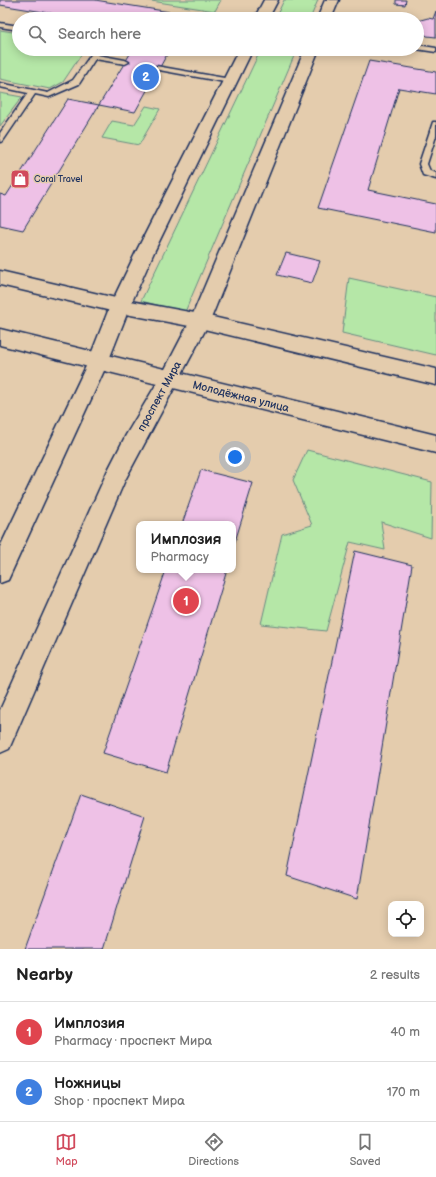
<!DOCTYPE html>
<meta charset="utf-8">
<style>
:root{--surface:#fff;--page:#f2f2f2;--text:#222;--muted:#767676;--line:#e0e0e0;--accent:#d1495b}
body{margin:0;font-family:"Balsamiq Sans",sans-serif;background:var(--page);color:var(--text)}
.controls{position:absolute;right:12px;bottom:12px;display:grid;overflow:hidden;border-radius:8px;box-shadow:0 2px 10px #0003}
.controls button{width:36px;height:36px;display:grid;place-items:center;padding:0;border:0;border-bottom:1px solid var(--line);background:var(--surface);color:var(--text);font:20px sans-serif}
.you{position:absolute;left:235px;top:457px;width:14px;height:14px;margin:-10px;border:3px solid #fff;border-radius:50%;background:#1a73e8;box-shadow:0 0 0 6px #1a73e833}
.badge{display:grid;place-items:center;width:26px;height:26px;border-radius:50%;background:var(--accent);color:#fff;font-size:13px;font-weight:700}
.pin{position:absolute;translate:-50% -50%;border:2px solid #fff;box-shadow:0 1px 4px #0006}
.popup{position:absolute;left:136px;top:521px;width:100px;height:52px;box-sizing:border-box;display:grid;place-content:center;border-radius:8px;background:var(--surface);filter:drop-shadow(0 1px 3px #0005);font-size:13px;white-space:nowrap;color:var(--muted)}
.popup b{font-size:15px;color:var(--text)}
.popup::after{content:'';position:absolute;left:50%;top:100%;margin-left:-8px;border:8px solid transparent;border-top-color:var(--surface)}
.list{margin:0;padding:0;list-style:none}
h2{display:flex;justify-content:space-between;align-items:center;height:52px;margin:0;padding:0 16px;font-size:17px}
h2 small{font-size:13px;font-weight:400;color:var(--muted)}
.list li{display:grid;grid-template-columns:26px 1fr auto;gap:12px;align-items:center;box-sizing:border-box;height:60px;padding:0 16px;border-top:1px solid var(--line)}
.list b{display:block;font-size:15px;white-space:nowrap}
.list p{margin:0;font-size:13px;white-space:nowrap;color:var(--muted)}
.list em{font-size:13px;font-style:normal;color:var(--muted)}
.icon{flex:none;width:22px;height:22px;fill:none;stroke:currentColor;stroke-width:2;stroke-linecap:round;stroke-linejoin:round}
.map{position:relative;flex:none;width:436px;height:949px;overflow:hidden}
.search{position:absolute;background:var(--surface);box-shadow:0 2px 10px #0003;left:12px;right:12px;top:12px;height:44px;display:flex;align-items:center;gap:10px;box-sizing:border-box;padding:0 14px;border-radius:22px;color:var(--muted);font-size:15px}
.sheet{height:172px;background:var(--surface)}
nav{display:flex;justify-content:space-around;align-items:center;box-sizing:border-box;height:56px;border-top:1px solid var(--line);background:var(--surface);font-size:11px;color:var(--muted)}
nav a{display:grid;justify-items:center;gap:2px}
nav .on{color:var(--accent)}
.map>svg:first-child{display:block}
.green{fill:#b5e7a7;stroke:#688b82}
.building{fill:#eec1e6;stroke:#1b2f5e}
.lines{fill:none;stroke-linecap:round;stroke-linejoin:round}
.service-casing{stroke:#1b2f5e;stroke-width:3}
.tertiary-casing{stroke:#1b2f5e;stroke-width:3}
.secondary-casing{stroke:#1b2f5e;stroke-width:3}
.service{fill:#e4ccad;fill-rule:evenodd}
.tertiary{fill:#e4ccad;fill-rule:evenodd}
.secondary{fill:#e4ccad;fill-rule:evenodd}
.labels{text-anchor:middle;stroke-width:3;stroke-linejoin:round;paint-order:stroke}
.far-poi-label{font-size:9px;fill:#1b2f5e;stroke:#e4ccad;text-anchor:start}
.street-label{font-size:11px;fill:#1b2f5e;stroke:#e4ccad}
</style>
<div class="map">
<svg width="436" height="949" viewBox="0 0 436 949">
<rect width="100%" height="100%" fill="#e4ccad"/>
<filter id="ink" filterUnits="userSpaceOnUse"><feTurbulence type="fractalNoise" baseFrequency=".025" numOctaves="2"/><feDisplacementMap in="SourceGraphic" scale="8" xChannelSelector="R" yChannelSelector="G"/><feConvolveMatrix kernelMatrix="1 2 1 2 8 2 1 2 1" color-interpolation-filters="sRGB"/></filter>
<g filter="url(#ink)">
<g class="green">
<polygon points="145,0 221,0 215,11"/>
<polygon points="284,0 318,0 310,19 275,19"/>
<polygon points="0,30 19,33 19,49 85,49 63,82 50,89 0,79"/>
<polygon points="261,49 297,49 185,312 141,301"/>
<polygon points="0,93 22,97 0,126"/>
<polygon points="146,106 160,109 139,145 102,138 112,121 134,125"/>
<polygon points="349,278 436,297 436,355 342,333"/>
<polygon points="307,450 432,482 431,538 381,522 385,550 350,542 326,631 261,624 282,534 312,525 293,480"/>
</g>
<g class="building">
<polygon points="0,0 95,0 189,15 187,19 87,19 0,5"/>
<polygon points="396,0 406,0 405,5 396,4"/>
<polygon points="436,11 436,37 427,36 420,30 417,31 417,21 428,18 433,19"/>
<polygon points="133,49 170,49 135,112 99,105"/>
<polygon points="369,61 436,72 436,94 399,88 368,190 436,204 436,232 318,208"/>
<polygon points="68,99 99,105 23,230 0,225 0,194 6,196"/>
<polygon points="286,253 320,261 312,283 277,275"/>
<polygon points="201,470 253,483 233,548 233,524 182,524"/>
<polygon points="355,551 412,565 357,899 287,876"/>
<polygon points="166,570 227,570 166,772 103,753"/>
<polygon points="81,794 145,816 104,949 25,949"/>
</g>
<g class="lines">
<g class="service-casing">
<g id="service">
<polygon points="0,23 19,26 19,30 0,27"/>
<polygon points="417,45 436,48 436,52 416,49"/>
<polygon points="95,49 103,49 98,55 125,60 129,62 125,64 95,59 79,84 49,97 35,94 3,141 0,142 0,133 28,93 0,87 0,83 48,93 73,80"/>
<polygon points="156,66 230,79 234,81 230,83 159,70 156,70"/>
<polygon points="433,122 436,122 436,136 427,164 430,171 436,173 436,179 423,175 419,164"/>
</g>
</g>
<g class="tertiary-casing">
<g id="tertiary">
<polygon points="0,271 120,299 200,314 436,369 436,385 200,328 120,313 0,285"/>
<polygon points="0,329 436,435 436,453 0,345"/>
</g>
</g>
<g class="secondary-casing">
<g id="secondary">
<polygon points="264,0 278,0 268,19 254,19"/>
<polygon points="325,0 339,0 331,19 317,19"/>
<polygon points="239,49 253,49 154,252 130,306 108,362 8,580 0,583 0,547 88,362 110,306 136,252"/>
<polygon points="305,49 319,49 210,321 125,480 9,749 0,753 0,710 107,472 126,435 163,373 190,321"/>
</g>
</g>
<use href="#service" class="service"/>
<use href="#tertiary" class="tertiary"/>
<use href="#secondary" class="secondary"/>
</g>
</g>
<defs>
<g id="shop-square" transform="scale(1)"><rect x="-9" y="-9" width="18" height="18" rx="4" fill="#d1495b" stroke="#e4ccad"/><path d="M-5-2.5h2.3a2.7 3.5 0 0 1 5.4 0H5L5.5 6h-11ZM-1.5-2.5h3a1.5 2.3 0 0 0-3 0Z" fill="#fff"/></g>
</defs>
<g fill-rule="evenodd">
<use href="#shop-square" x="20" y="179"/>
</g>
<g class="labels">
<g class="far-poi-label">
<text x="34" y="182">Coral Travel</text>
</g>
<g class="street-label">
<text transform="translate(159 396) rotate(-61)" y="4">проспект Мира</text>
<text transform="translate(241 396) rotate(14)" y="4">Молодёжная улица</text>
</g>
</g>
</svg>
<div class="controls">
<button><svg class="icon" aria-label="locate" viewBox="0 0 24 24"><circle cx="12" cy="12" r="6"/><path d="M12 2v4M12 18v4M2 12h4M18 12h4"/></svg></button>
</div>
<div class="you"></div>
<div class="pin badge" style="left:186px;top:601px;background:#e0444e">1</div>
<div class="popup"><b>Имплозия</b>Pharmacy</div>
<div class="pin badge" style="left:146px;top:77px;background:#3f7fe0">2</div>
<div class="search"><svg class="icon" aria-label="search" viewBox="0 0 24 24"><circle cx="10" cy="10" r="6"/><path d="M15 15l6 6"/></svg>Search here</div>
</div>
<section class="sheet">
<h2>Nearby<small>2 results</small></h2>
<ul class="list">
<li><span class="badge" style="background:#e0444e">1</span><div><b>Имплозия</b><p>Pharmacy · проспект Мира</p></div><em>40 m</em></li>
<li><span class="badge" style="background:#3f7fe0">2</span><div><b>Ножницы</b><p>Shop · проспект Мира</p></div><em>170 m</em></li>
</ul>
</section>
<nav>
<a class="on"><svg class="icon" aria-label="map" viewBox="0 0 24 24"><path d="M3 6l6-2 6 2 6-2v14l-6 2-6-2-6 2zM9 4v14M15 6v14"/></svg>Map</a>
<a><svg class="icon" aria-label="directions" viewBox="0 0 24 24"><path d="M12 3l9 9-9 9-9-9zM9 14v-3h6M13 9l2 2-2 2"/></svg>Directions</a>
<a><svg class="icon" aria-label="saved" viewBox="0 0 24 24"><path d="M7 4h10v16l-5-4-5 4z"/></svg>Saved</a>
</nav>
